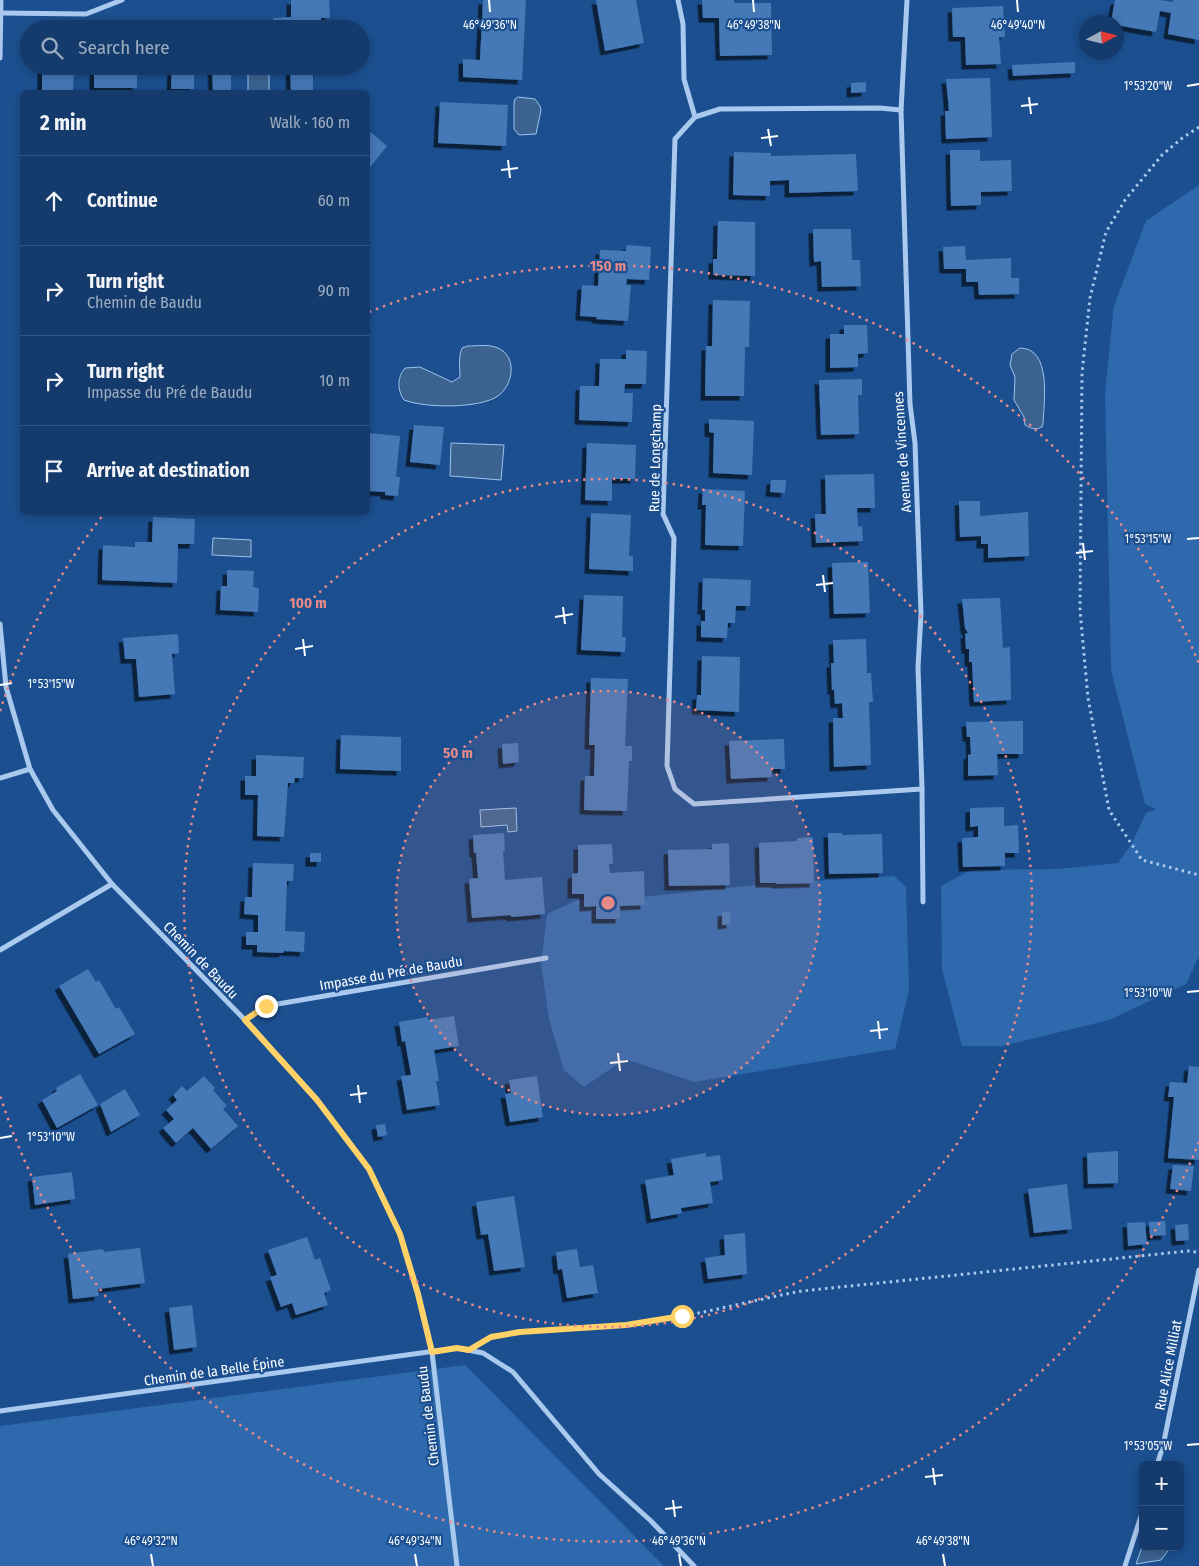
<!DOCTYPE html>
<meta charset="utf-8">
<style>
:root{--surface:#143b6b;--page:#1d4271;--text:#f1f3f6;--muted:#9dadc1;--line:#33557e}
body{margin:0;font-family:"Fira Sans Condensed",sans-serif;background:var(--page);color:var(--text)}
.controls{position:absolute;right:15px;bottom:15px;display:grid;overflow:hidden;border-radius:8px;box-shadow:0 2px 8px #0003}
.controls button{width:45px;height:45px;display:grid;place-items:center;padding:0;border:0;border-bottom:1px solid var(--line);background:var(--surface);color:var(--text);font:25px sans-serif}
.compass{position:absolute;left:1079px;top:15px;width:45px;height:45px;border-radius:50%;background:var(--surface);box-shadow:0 2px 8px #0003;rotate:83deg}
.stop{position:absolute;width:15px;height:15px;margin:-11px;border:4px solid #ffd166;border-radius:50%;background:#fff}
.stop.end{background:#ffd166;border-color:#fff;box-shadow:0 1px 5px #0008}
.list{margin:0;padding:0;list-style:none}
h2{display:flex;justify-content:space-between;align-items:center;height:65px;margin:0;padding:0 20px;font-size:21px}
h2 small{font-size:16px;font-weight:400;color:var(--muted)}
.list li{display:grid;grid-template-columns:32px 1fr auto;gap:15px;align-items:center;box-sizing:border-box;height:90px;padding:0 20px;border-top:1px solid var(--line)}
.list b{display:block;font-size:19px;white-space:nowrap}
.list p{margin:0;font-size:16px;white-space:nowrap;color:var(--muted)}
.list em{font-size:16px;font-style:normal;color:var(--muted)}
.icon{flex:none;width:28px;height:28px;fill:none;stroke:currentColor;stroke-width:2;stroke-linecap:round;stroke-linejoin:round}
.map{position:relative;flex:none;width:1199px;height:1566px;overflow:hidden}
.search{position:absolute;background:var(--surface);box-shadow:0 2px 8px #0003;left:20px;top:20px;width:350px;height:55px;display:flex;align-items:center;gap:12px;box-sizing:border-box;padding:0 18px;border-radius:28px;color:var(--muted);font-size:19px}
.panel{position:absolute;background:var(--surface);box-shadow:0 2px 8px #0003;left:20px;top:90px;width:350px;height:425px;border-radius:8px}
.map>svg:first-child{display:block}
.green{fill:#2e69ad}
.water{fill:#3c6290;stroke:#9cc4f0}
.building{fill:#4478b7;filter:url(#shadow)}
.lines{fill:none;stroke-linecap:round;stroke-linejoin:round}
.path{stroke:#a9c9ee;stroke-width:3;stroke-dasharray:2.5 4;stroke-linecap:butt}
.street{stroke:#a9c9ee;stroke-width:5}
.route{stroke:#ffd166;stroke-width:6}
.ticks{fill:none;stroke:#fff;stroke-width:2}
.ring{fill:none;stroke:#e88989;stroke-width:2.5;stroke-dasharray:2.5 5}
.labels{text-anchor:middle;stroke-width:4.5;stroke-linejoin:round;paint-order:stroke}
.street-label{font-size:14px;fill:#fff;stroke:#1b4f8f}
.ticks-label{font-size:12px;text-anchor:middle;fill:#fff;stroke:#1b4f8f;stroke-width:4.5;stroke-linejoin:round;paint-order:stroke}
.centre{fill:#e88989;stroke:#1b4f8f;stroke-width:2.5}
.ring-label{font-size:15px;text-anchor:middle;font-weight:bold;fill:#e88989;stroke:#1b4f8f;stroke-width:4.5;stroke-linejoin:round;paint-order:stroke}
</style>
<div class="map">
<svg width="1199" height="1566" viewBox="0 0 1199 1566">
<defs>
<filter id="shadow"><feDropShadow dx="-4.5" dy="4.5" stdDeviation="0" flood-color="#0009"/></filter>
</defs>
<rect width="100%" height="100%" fill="#1b4f8f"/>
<g class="green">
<polygon points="1199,185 1199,956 1186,984 1109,1020 1003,1046 962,1046 942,969 941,886 971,870 1058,869 1118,863 1132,843 1146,813 1156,809 1145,804 1111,670 1105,392 1114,306 1146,221"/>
<polygon points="894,876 906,887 909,990 895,1049 694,1082 625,1059 584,1087 564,1070 549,1019 541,964 547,914 577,900 624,899 765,884"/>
<polygon points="465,1365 664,1566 0,1566 0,1426"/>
</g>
<g class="water">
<rect x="248" y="67" width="21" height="25"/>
<polygon points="518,97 535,99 540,106 541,110 536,134 519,135 514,129 514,103 515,99"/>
<path d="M468,346C477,346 489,344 498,348C518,357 513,385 498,396C479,409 424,408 404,400C397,390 397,377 405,368L420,367L452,382L460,377C460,367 458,358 462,348Z"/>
<path d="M1020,348C1052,348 1044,402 1043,423L1042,427C1036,430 1031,429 1025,425L1024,417L1014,400L1015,377L1010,365L1012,354Z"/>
<polygon points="451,443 504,445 501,480 450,476"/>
<polygon points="213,538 251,540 251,557 212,555"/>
<polygon points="516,808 517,831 508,832 507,825 481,827 480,810"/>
<polygon points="1143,1544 1143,1547 1171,1547 1161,1560 1136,1564"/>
</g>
<g class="building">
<polygon points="291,0 329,0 330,18 321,18 321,29 273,29 273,18 291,17"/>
<polygon points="483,0 526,0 522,80 463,77 463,59 480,60"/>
<polygon points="596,0 636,0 644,43 605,51"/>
<polygon points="702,0 734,0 734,3 771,3 772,55 720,56 719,18 703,18"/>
<polygon points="1115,0 1160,0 1173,2 1173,0 1199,0 1199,40 1168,34 1171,13 1160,11 1156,32 1116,25 1116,22 1111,22"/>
<polygon points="1003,6 1005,37 999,37 1001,64 966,65 965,37 953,37 952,8"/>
<rect x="148" y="24" width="47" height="5"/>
<polygon points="1075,62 1075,73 1013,76 1012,65"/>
<polygon points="42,66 74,66 73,92 42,92"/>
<rect x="94" y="66" width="43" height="22"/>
<polygon points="172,66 194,66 194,89 171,89"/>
<polygon points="212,66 231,66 231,92 213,92"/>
<polygon points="290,66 318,66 318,73 313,73 313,92 291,92"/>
<polygon points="990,78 992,137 946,139 945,111 949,111 946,79"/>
<polygon points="866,82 866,92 851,93 851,83"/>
<polygon points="440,102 508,105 506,146 438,143"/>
<polygon points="368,130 387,146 368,170"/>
<polygon points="950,150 980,150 980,161 1011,160 1012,191 981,192 981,205 951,206"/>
<polygon points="734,152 771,153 771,156 856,154 858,191 789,193 789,180 770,181 770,196 733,195"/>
<polygon points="718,221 755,222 755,276 713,275 713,259 717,259"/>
<polygon points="813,229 851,229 852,260 860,260 861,286 822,287 821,261 814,262"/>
<polygon points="627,245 651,247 649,280 627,279 626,285 631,285 628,321 596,319 597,317 580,316 582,285 598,286 600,250 626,251"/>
<polygon points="965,246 966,260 1011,258 1011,278 1019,278 1019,294 979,295 978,282 966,282 966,269 944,269 943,247"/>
<polygon points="713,300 750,301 749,347 745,347 744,396 705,396 706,346 712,346"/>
<polygon points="844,325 867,325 868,353 858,354 858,367 830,368 830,334 844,334"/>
<polygon points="626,350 647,351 646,384 625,384 624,393 633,393 632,422 579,420 580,386 599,386 600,359 626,359"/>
<polygon points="862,379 862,395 858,395 859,434 821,435 819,380"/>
<polygon points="709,419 754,421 752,475 713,473 714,433 709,432"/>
<polygon points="414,425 444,427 440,465 410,462"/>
<polygon points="368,433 400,436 396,477 400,477 398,496 385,495 385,492 368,491"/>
<polygon points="587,443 636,445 635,479 612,479 612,501 585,500"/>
<polygon points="874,474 875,508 857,508 858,527 862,526 863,541 816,543 815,514 826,514 825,475"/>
<polygon points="771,480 786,480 785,493 770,492"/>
<polygon points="703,489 745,491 743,546 705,545 706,505 702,505"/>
<polygon points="959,501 980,501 980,516 1028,512 1029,556 988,558 988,544 981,544 981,536 960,537"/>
<polygon points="591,513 631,515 629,556 633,556 633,571 589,569"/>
<polygon points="153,517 195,519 194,544 178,544 177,583 102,580 103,545 135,547 135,542 152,542"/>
<polygon points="868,562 870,613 834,614 832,563"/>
<polygon points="227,570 254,571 253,587 259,588 258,612 220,610 221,586 227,586"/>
<polygon points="703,578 751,580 750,606 736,606 735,623 728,623 727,638 701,637 701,621 705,621 705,610 702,610"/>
<polygon points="584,595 623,596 622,637 626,637 625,652 581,650"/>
<polygon points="1000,598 1003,648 1010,647 1011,700 974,702 972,662 969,662 969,649 966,649 965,634 968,633 965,628 962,599"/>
<polygon points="178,634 179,653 172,654 175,694 139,697 136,659 125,659 123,638"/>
<polygon points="866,639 867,673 871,673 873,702 869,702 871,765 834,767 833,718 843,718 842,703 835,704 834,690 832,690 831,663 834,663 833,640"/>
<polygon points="702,656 740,657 739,712 696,710 697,695 701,695"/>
<polygon points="591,678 628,679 625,746 632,746 632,761 629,761 627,811 584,810 585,776 594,776 595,745 589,745"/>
<polygon points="1023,721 1023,754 997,754 998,775 968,776 968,755 971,754 970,737 967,737 966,722"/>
<polygon points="341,735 401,737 401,771 340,769"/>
<polygon points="784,739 785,769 772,769 772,777 731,779 729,741"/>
<polygon points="518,743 519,762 503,764 502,744"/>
<polygon points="256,755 304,757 303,778 295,778 294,783 288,783 284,837 257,836 258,795 245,795 245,776 256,776"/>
<polygon points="1004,807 1004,826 1018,825 1019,853 1005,853 1005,866 963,867 962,838 978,837 978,826 970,827 970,808"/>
<polygon points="504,833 505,851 503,851 505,880 542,877 545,914 512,917 510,915 472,918 469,879 478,878 476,853 474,853 473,835"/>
<polygon points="828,833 842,833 842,835 882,834 883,873 829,874"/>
<polygon points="813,837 814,883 776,884 776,883 760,883 759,843 797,841 797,838"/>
<polygon points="729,843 730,885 669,886 668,850 712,849 712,844"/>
<polygon points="612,844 613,864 609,864 610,873 644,871 645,905 620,906 620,919 596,919 596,906 584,907 584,894 572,894 572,874 578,873 578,845"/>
<rect x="310" y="853" width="11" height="9"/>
<polygon points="253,863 294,864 293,881 287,881 285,931 305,932 304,952 284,951 283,953 257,952 257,945 246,945 246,932 258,932 258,915 244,914 245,897 252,897"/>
<polygon points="730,911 731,924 722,925 722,912"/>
<polygon points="88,969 96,982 99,980 116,1009 119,1007 135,1034 99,1054 59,986"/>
<polygon points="454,1016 459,1046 434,1050 439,1081 436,1081 440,1105 407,1110 401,1076 411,1075 405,1041 402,1042 399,1022 428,1017 428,1020"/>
<polygon points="1189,1066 1199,1067 1199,1160 1168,1158 1174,1097 1168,1097 1170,1082 1187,1083"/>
<polygon points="80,1074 98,1105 57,1128 42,1100 57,1091 56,1088"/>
<polygon points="204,1076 215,1088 213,1090 227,1106 223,1109 238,1126 211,1149 193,1128 176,1143 163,1128 174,1119 166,1110 177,1100 173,1095 182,1086 187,1091"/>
<polygon points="537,1076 543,1117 510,1122 505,1094 511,1093 509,1080"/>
<polygon points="125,1089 140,1115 111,1132 100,1104"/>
<polygon points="385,1124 387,1135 378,1137 376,1125"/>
<polygon points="1118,1151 1118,1183 1088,1184 1087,1153"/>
<polygon points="706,1153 706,1157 720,1155 723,1180 710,1182 713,1203 681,1208 682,1213 651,1219 645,1180 674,1175 671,1159"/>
<polygon points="1173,1165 1194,1166 1191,1191 1170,1189"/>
<polygon points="72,1172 75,1199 35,1205 32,1177"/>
<polygon points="1067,1184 1072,1229 1034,1233 1028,1189"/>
<polygon points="514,1196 525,1267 494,1271 488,1234 481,1235 476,1202"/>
<polygon points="1165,1221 1166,1235 1150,1236 1149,1222"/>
<polygon points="1145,1222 1147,1244 1128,1246 1127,1223"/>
<polygon points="1188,1224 1189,1240 1176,1241 1175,1225"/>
<polygon points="745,1233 747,1274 708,1279 705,1258 725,1255 724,1235"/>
<polygon points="307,1237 315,1260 320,1258 331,1290 324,1293 328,1305 296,1315 292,1303 281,1307 270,1277 277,1275 268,1250"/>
<polygon points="140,1248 145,1283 98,1289 99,1296 73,1299 68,1254 103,1249 104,1252"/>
<polygon points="577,1249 580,1267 593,1265 598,1293 567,1298 562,1269 558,1270 556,1252"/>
<polygon points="192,1305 197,1347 174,1350 169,1308"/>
</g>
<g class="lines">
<g class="path">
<polyline points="1199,127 1181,139 1162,155 1125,200 1106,232 1090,298 1082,373 1080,610 1088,698 1109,810 1142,860 1199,875"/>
<path d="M491,1337C535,1329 580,1329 625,1325C684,1319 743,1302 802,1291L1188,1251L1196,1252"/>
</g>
<g class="street">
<polyline points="678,0 683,24 684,79 695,117"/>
<polyline points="907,0 901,110 910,404 915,443 921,614 918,667 922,789 923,902"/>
<polyline points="1,13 86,14 122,0"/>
<polyline points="0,58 1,0"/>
<polyline points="901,110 880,108 720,109 695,117 675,139 663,514 674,538 667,766 675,789 694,804 922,789"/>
<polyline points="0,624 6,687 30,769 53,810 112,884 245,1020 317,1100 369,1169 400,1234 418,1294 432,1352 457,1566"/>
<polyline points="0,778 30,769"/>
<polyline points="0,950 112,884"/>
<polyline points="245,1020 266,1006 546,958"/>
<polyline points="0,1411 457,1348 483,1353 513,1372 599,1474 651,1521 694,1566"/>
<polyline points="1157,1465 1163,1446 1199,1270"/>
<polyline points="1125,1566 1143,1510"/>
</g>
</g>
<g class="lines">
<polyline class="route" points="266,1006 245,1020 317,1100 369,1169 400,1234 418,1294 432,1352 457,1348 469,1350 491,1337 520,1332 626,1325 682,1316"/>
</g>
<path class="ticks" d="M489,0L490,12M753,0L754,12M1017,0L1018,12M1187,86L1199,84M1029,97L1031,114M1021,106L1038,104M768,129L771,146M761,138L778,136M508,160L510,178M501,170L518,168M1187,539L1199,538M1083,543L1085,560M1076,553L1093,551M823,575L825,592M816,585L833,583M563,607L565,624M555,617L573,614M303,639L305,656M295,649L313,646M0,685L12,683M1187,992L1199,991M878,1021L880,1039M870,1031L888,1029M618,1053L620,1071M610,1063L628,1061M358,1085L360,1103M350,1095L367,1093M0,1138L12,1136M1187,1445L1199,1444M933,1468L935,1485M925,1477L943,1475M673,1500L675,1517M665,1509L682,1507M151,1554L153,1566M415,1554L417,1566M679,1554L681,1566M943,1554L945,1566"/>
<circle cx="608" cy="903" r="212" fill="#e88989" fill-opacity=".12"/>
<g class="ring">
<circle cx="608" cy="903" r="212"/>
<circle cx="608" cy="903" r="424"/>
<path d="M1199 1142A637 637 0 0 1 0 1095M0 711A637 637 0 0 1 103 515M369 312A637 637 0 0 1 1199 664"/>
</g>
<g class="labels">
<g class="street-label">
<text transform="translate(902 452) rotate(-94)" y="5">Avenue de Vincennes</text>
<text transform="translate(655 458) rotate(-89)" y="5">Rue de Longchamp</text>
<text transform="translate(201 960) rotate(46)" y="5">Chemin de Baudu</text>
<text transform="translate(391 973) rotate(-10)" y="5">Impasse du Pré de Baudu</text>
<text transform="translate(1168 1365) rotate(-79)" y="5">Rue Alice Milliat</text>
<text transform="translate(214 1371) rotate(-8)" y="5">Chemin de la Belle Épine</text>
<text transform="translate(428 1416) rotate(-97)" y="5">Chemin de Baudu</text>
</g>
</g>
<g class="ticks-label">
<text x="490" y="29">46°49'36"N</text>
<text x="754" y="29">46°49'38"N</text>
<text x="1018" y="29">46°49'40"N</text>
<text x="1148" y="90">1°53'20"W</text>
<text x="1148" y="543">1°53'15"W</text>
<text x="51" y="688">1°53'15"W</text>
<text x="1148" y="997">1°53'10"W</text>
<text x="51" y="1141">1°53'10"W</text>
<text x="1148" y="1450">1°53'05"W</text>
<text x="151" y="1545">46°49'32"N</text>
<text x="415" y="1545">46°49'34"N</text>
<text x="679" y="1545">46°49'36"N</text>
<text x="943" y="1545">46°49'38"N</text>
</g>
<circle cx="608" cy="903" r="8" class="centre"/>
<g class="ring-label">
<text x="608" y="271">150 m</text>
<text x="308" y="608">100 m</text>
<text x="458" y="758">50 m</text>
</g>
</svg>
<div class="controls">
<button>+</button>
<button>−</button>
</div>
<svg class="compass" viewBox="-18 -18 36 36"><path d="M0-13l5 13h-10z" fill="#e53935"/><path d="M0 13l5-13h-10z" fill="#9dadc1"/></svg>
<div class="stop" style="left:682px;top:1316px"></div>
<div class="stop end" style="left:266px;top:1006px"></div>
<div class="search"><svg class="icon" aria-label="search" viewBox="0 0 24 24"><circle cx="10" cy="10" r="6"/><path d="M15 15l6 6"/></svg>Search here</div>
<section class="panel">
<h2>2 min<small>Walk · 160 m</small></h2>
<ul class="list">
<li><svg class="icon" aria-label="ahead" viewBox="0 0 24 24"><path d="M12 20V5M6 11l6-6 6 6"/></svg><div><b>Continue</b></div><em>60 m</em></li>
<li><svg class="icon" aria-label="right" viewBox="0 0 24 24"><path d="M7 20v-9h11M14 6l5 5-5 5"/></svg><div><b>Turn right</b><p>Chemin de Baudu</p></div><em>90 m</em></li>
<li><svg class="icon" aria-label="right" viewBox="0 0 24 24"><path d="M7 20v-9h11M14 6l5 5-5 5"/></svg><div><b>Turn right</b><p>Impasse du Pré de Baudu</p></div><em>10 m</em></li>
<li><svg class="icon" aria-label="arrive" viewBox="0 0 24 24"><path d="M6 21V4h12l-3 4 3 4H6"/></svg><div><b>Arrive at destination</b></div></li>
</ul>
</section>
</div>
